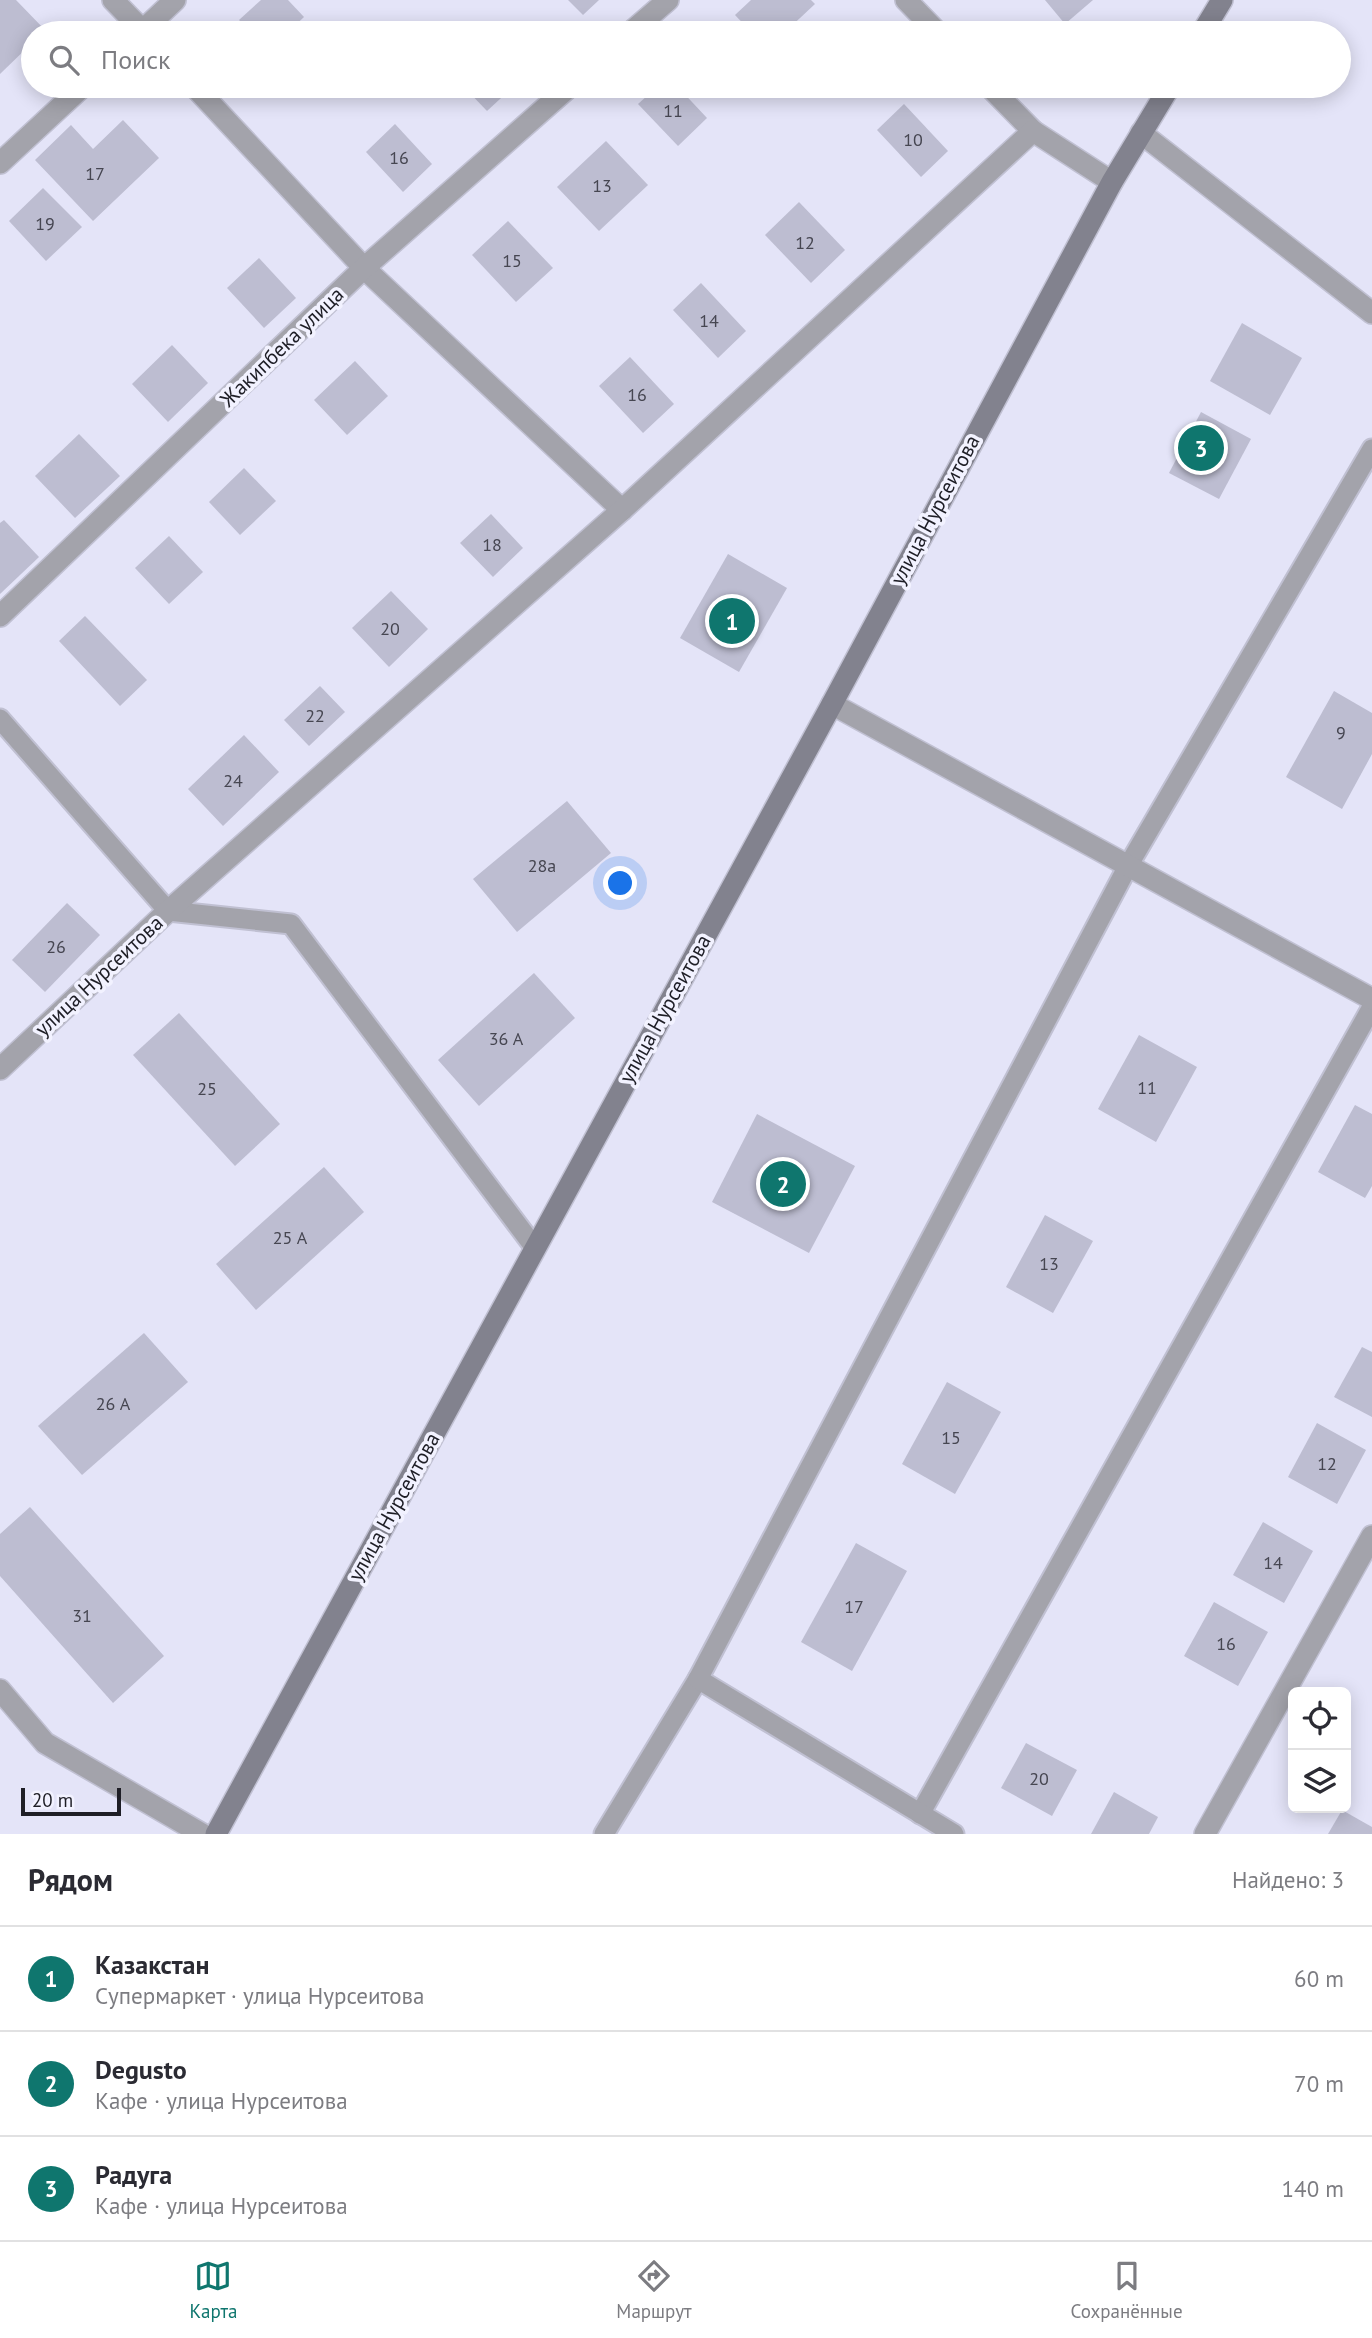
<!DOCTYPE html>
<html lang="ru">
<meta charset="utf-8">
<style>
:root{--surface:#fff;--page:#f7f7f7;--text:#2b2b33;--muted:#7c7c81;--line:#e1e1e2;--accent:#0f766e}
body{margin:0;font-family:"PT Sans",sans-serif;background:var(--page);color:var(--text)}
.controls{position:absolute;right:21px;bottom:21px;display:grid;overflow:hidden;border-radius:10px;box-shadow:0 4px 18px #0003}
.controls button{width:63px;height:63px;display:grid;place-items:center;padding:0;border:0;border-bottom:2px solid var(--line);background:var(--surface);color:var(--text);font:35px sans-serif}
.scale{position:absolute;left:21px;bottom:18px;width:100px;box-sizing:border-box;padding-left:7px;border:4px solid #1e1e26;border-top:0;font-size:19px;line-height:24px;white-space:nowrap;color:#1e1e26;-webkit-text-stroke:5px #f2f2ff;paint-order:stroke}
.you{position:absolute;left:621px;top:884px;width:24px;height:24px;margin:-18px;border:5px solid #fff;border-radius:50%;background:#1a73e8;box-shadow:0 0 0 10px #1a73e833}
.badge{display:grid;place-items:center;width:46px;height:46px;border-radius:50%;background:var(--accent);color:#fff;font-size:23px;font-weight:700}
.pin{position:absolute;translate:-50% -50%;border:4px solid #fff;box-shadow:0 2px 7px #0006}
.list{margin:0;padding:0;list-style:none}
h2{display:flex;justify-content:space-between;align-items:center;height:91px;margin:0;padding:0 28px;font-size:30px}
h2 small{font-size:23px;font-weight:400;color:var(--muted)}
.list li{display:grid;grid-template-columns:46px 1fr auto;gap:21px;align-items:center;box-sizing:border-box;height:105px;padding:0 28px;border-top:2px solid var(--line)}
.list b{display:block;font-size:26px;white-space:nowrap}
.list p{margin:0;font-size:23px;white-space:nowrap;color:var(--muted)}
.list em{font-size:23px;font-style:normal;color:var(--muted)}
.icon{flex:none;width:38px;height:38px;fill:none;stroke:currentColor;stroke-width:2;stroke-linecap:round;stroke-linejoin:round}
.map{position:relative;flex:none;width:1372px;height:1834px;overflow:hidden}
.search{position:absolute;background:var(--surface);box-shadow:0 4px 18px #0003;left:21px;right:21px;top:21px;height:77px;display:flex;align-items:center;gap:18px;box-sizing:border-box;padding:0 24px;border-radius:38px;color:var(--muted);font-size:26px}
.sheet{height:406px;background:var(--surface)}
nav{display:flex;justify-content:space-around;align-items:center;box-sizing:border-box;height:98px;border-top:2px solid var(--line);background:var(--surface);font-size:19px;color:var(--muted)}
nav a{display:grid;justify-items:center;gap:4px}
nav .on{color:var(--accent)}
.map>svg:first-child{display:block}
.building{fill:#bdbdd1}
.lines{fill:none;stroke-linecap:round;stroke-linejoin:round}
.service-casing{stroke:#c0c0d2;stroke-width:23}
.minor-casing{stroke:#c0c0d2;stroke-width:24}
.secondary-casing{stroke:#c0c0d2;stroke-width:24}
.service{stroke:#a3a3ab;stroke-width:19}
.minor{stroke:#a3a3ab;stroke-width:21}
.secondary{stroke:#82828e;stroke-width:21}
.labels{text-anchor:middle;stroke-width:7;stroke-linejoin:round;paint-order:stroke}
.number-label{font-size:18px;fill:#464651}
.street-label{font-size:21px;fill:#1e1e26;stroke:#f2f2ff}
</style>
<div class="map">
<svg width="1372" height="1834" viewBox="0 0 1372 1834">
<rect width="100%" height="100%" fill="#e4e4f8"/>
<g class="building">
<polygon points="0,0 16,0 46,31 43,33 33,33 33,42 0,74"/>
<polygon points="261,0 288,0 304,17 287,33 252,33 239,20"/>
<polygon points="568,0 599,0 583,15"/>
<polygon points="751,0 811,0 815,4 784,33 752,33 735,15"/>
<polygon points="1045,0 1093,0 1065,24"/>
<polygon points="463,86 514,86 487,111"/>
<polygon points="658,86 677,86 707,118 678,146 638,104"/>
<polygon points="904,104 948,151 921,177 877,130"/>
<polygon points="123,120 159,158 93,221 35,160 71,125 93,149"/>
<polygon points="395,124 432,164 403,192 366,152"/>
<polygon points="606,141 648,185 599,231 557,187"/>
<polygon points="43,188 82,227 46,261 9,221"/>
<polygon points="799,202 845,250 811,283 765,235"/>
<polygon points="508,221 553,268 516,302 472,255"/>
<polygon points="259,258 296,298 264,328 227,288"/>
<polygon points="701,283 746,331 718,358 673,310"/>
<polygon points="1242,323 1302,358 1270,415 1210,381"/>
<polygon points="172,345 208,383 168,422 132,384"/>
<polygon points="630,357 674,404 643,433 599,386"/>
<polygon points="355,361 388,396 347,435 314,400"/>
<polygon points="1201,412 1251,439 1219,499 1169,473"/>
<polygon points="79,434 120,476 75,518 35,476"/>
<polygon points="244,468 276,501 240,535 209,502"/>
<polygon points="491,514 523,548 493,577 460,543"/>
<polygon points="4,520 39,557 0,594 0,523"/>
<polygon points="169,536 203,572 169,604 135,568"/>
<polygon points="728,554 787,588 739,672 680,638"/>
<polygon points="391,591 428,629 389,667 352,628"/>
<polygon points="85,616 147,680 120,706 59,641"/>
<polygon points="320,686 345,712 309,746 284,720"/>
<polygon points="1334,691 1372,713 1372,754 1342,809 1286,777"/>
<polygon points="244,735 279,772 223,826 188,789"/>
<polygon points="567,801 611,853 517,932 473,879"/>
<polygon points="67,903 100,935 45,992 12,960"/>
<polygon points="534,973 575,1018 479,1106 438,1060"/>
<polygon points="179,1013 280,1124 235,1166 133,1055"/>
<polygon points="1139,1035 1197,1067 1156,1142 1098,1109"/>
<polygon points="1355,1105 1372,1114 1372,1186 1365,1198 1318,1172"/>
<polygon points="757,1114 855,1166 809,1253 712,1202"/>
<polygon points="324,1167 364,1212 256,1310 216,1264"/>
<polygon points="1045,1215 1093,1241 1053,1313 1006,1287"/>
<polygon points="144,1333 188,1382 82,1475 38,1426"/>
<polygon points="1362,1347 1372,1352 1372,1417 1334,1397"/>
<polygon points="947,1382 1001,1412 955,1494 902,1464"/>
<polygon points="1317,1423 1366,1450 1337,1504 1288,1477"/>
<polygon points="30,1507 164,1656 113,1703 0,1576 0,1534"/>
<polygon points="1263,1522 1313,1551 1284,1603 1233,1575"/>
<polygon points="856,1543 907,1571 852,1671 801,1642"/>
<polygon points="1214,1602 1268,1632 1238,1686 1184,1656"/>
<polygon points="1026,1743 1077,1770 1052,1816 1001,1788"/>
<polygon points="1114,1792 1158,1817 1149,1834 1091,1834"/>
<polygon points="1342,1810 1372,1827 1372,1834 1328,1834"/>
</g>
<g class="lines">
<g class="service-casing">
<g id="service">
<polyline points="0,719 168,911 291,924 535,1248"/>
<polyline points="920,1814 1372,1007"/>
<polyline points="604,1834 698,1679"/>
<polyline points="954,1834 698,1679 1128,866 1372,449"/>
</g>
</g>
<g class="minor-casing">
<g id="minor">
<polyline points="113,0 145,33"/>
<polyline points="906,0 938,33"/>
<polyline points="140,33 175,0"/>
<polyline points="630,33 668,0"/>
<polyline points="194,86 364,268 622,510"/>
<polyline points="989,86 1033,131"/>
<polyline points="1141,133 1372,313"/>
<polyline points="0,163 83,86"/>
<polyline points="0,616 364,268 570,86"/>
<polyline points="832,704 1372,999"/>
<polyline points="0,1069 168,911 622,510 1033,131 1112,182"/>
<polyline points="0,1690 45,1743 202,1834"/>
<polyline points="1205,1834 1372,1536"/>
</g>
</g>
<g class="secondary-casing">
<g id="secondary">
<polyline points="1202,33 1222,0"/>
<polyline points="216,1834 832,704 1112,182 1170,86"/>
</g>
</g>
<use href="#service" class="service"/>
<use href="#minor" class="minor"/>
<use href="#secondary" class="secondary"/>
</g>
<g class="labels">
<g class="number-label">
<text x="673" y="117">11</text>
<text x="913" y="146">10</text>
<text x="399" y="164">16</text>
<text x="95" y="180">17</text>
<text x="602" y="192">13</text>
<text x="45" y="230">19</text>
<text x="805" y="249">12</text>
<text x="512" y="267">15</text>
<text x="709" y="327">14</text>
<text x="637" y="401">16</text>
<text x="492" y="551">18</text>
<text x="390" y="635">20</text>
<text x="315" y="722">22</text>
<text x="1341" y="739">9</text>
<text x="233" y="787">24</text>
<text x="542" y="872">28а</text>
<text x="56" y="953">26</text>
<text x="506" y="1045">36 А</text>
<text x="1147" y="1094">11</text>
<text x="207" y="1095">25</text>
<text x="290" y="1244">25 А</text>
<text x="1049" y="1270">13</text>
<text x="113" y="1410">26 А</text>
<text x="951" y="1444">15</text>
<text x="1327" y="1470">12</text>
<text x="1273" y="1569">14</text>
<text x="854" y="1613">17</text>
<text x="82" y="1622">31</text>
<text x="1226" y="1650">16</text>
<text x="1039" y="1785">20</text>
</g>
<g class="street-label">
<text transform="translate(282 347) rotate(-44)" y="7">Жакипбека улица</text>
<text transform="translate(935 510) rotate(-62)" y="7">улица Нурсеитова</text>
<text transform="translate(99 976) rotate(-43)" y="7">улица Нурсеитова</text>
<text transform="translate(665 1009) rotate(-61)" y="7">улица Нурсеитова</text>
<text transform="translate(394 1507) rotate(-61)" y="7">улица Нурсеитова</text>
</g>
</g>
</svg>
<div class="controls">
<button><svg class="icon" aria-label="locate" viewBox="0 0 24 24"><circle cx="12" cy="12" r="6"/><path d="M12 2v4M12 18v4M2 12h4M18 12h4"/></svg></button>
<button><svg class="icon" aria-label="layers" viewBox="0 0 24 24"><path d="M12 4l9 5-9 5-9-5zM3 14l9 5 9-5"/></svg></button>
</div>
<div class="scale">20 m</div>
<div class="you"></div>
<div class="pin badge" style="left:732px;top:621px">1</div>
<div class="pin badge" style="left:783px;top:1184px">2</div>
<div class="pin badge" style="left:1201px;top:448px">3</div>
<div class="search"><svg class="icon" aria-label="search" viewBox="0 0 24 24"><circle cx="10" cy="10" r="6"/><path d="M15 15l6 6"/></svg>Поиск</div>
</div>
<section class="sheet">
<h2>Рядом<small>Найдено: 3</small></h2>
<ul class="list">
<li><span class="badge">1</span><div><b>Казакстан</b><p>Супермаркет · улица Нурсеитова</p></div><em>60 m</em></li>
<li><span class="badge">2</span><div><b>Degusto</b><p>Кафе · улица Нурсеитова</p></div><em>70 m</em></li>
<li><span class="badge">3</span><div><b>Радуга</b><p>Кафе · улица Нурсеитова</p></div><em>140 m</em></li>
</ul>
</section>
<nav>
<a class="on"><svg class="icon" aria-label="map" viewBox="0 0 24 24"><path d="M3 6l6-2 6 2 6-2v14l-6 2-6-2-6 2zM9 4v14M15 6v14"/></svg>Карта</a>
<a><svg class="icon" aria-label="directions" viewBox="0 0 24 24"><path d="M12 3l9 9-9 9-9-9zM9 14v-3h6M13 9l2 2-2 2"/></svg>Маршрут</a>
<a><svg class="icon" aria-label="saved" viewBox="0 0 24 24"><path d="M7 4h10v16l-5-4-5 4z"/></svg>Сохранённые</a>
</nav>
